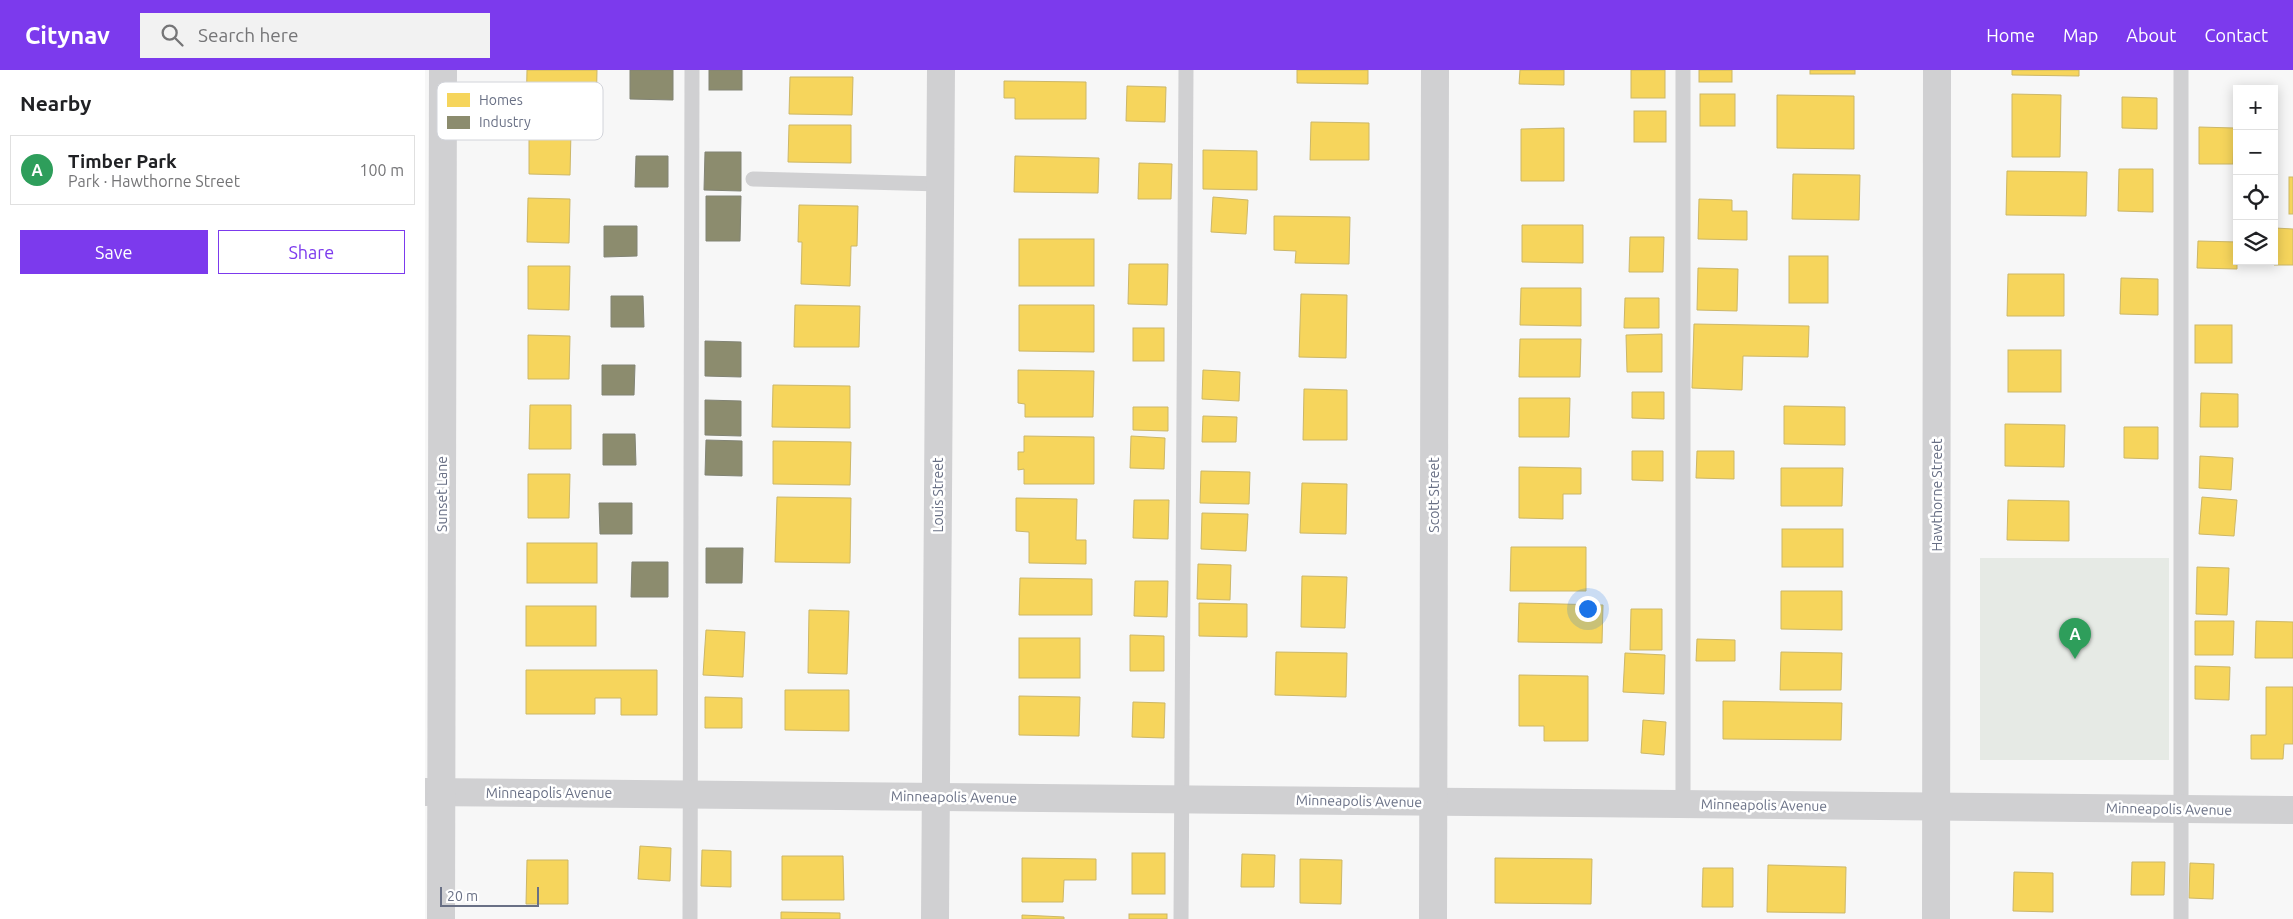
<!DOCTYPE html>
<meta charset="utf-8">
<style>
:root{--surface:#fff;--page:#f2f2f2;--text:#202124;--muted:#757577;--line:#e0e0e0;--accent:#7c3aed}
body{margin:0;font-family:Ubuntu,sans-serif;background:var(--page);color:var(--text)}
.controls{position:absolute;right:15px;top:15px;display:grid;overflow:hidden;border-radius:0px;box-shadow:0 2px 12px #0003}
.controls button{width:45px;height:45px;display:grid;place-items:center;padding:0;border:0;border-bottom:1px solid var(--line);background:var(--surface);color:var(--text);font:25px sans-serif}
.scale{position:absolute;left:15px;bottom:12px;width:99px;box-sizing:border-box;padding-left:5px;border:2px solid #697085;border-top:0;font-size:14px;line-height:18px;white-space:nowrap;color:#697085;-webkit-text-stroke:4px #fff;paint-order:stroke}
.you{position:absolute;left:1162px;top:538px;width:18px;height:18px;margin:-12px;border:4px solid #fff;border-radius:50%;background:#1a73e8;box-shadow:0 0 0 8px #1a73e833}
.badge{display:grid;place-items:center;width:32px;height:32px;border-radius:50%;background:var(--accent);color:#fff;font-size:16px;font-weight:700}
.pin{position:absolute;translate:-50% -41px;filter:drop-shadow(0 1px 2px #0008)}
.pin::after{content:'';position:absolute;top:26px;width:18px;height:15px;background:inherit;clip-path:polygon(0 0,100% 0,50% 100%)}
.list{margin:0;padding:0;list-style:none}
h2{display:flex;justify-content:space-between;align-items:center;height:65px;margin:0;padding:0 20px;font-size:21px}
h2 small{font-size:16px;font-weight:400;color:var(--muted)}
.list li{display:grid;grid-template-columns:32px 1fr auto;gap:15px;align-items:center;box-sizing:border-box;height:70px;margin:0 10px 10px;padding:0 10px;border:1px solid var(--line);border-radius:0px}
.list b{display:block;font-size:19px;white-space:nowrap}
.list p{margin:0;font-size:16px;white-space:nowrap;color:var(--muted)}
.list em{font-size:16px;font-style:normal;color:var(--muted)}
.actions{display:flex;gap:10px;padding:15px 20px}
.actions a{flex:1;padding:11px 0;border:1px solid var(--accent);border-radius:0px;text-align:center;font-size:18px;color:var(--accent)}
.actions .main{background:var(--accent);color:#fff}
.icon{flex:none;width:28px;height:28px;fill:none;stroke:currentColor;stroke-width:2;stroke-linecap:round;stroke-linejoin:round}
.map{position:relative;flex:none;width:1868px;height:849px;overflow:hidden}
header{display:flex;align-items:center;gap:30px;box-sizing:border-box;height:70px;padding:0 25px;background:var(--accent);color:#fff}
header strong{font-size:24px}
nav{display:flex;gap:28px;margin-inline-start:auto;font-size:18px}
.search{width:350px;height:45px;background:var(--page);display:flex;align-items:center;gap:12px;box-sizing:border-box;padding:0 18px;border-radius:0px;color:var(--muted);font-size:19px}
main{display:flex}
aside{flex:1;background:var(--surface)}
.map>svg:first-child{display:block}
.green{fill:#e6eae5}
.homes{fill:#f6d55c;stroke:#ccb768}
.industry{fill:#8c8c6e;stroke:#828475}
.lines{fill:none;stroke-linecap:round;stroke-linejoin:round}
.lane{stroke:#d0d0d2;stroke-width:15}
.street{stroke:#d0d0d2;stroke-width:28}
.labels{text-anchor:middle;stroke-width:5;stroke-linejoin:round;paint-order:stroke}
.street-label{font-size:14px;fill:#697085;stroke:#fff}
.key{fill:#fff;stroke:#d2d4da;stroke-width:1}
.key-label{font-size:14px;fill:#697085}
</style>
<header>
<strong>Citynav</strong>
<div class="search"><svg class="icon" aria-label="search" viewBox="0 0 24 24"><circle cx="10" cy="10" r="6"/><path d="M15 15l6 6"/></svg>Search here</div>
<nav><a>Home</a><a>Map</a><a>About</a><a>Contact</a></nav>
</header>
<main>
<aside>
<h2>Nearby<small></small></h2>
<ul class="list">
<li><span class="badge" style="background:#2e9e5b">A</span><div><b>Timber Park</b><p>Park · Hawthorne Street</p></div><em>100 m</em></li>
</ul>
<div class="actions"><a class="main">Save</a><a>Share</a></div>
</aside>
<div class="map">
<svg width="1868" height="849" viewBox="0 0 1868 849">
<rect width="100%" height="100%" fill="#f7f7f7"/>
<rect class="green" x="1555" y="488" width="189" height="202"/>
<g class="homes">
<polygon points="102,0 172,0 171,49 101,47"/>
<polygon points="872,0 943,0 943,14 872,13"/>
<polygon points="1095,0 1139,0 1139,15 1094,14"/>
<rect x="1206" y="0" width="34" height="28"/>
<rect x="1274" y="0" width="33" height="12"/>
<rect x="1385" y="0" width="45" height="4"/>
<polygon points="1587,0 1654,0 1654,6 1587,5"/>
<polygon points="365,7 428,7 427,45 364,44"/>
<polygon points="579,11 661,12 661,49 590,49 590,28 579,28"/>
<polygon points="702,16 741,17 740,52 701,51"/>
<rect x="1275" y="24" width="35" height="32"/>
<polygon points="1587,24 1636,25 1635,87 1587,87"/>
<polygon points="1352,25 1429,26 1429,79 1352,78"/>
<polygon points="1697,27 1732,28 1732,59 1697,58"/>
<rect x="1209" y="41" width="32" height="31"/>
<polygon points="886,52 944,53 944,90 885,90"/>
<polygon points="364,55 426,55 426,93 363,92"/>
<polygon points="1774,57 1809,58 1808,94 1774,94"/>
<polygon points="1139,58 1139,111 1096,111 1096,59"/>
<polygon points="104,60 146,61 145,105 104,104"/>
<polygon points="778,80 832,81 832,120 778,119"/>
<polygon points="590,86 674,88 673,123 589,122"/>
<polygon points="714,93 747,94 746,129 713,129"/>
<polygon points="1694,99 1728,99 1728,142 1693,141"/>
<polygon points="1582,101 1662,102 1661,146 1581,145"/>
<polygon points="1368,104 1435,105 1434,150 1367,149"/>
<rect x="1864" y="107" width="4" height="37"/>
<polygon points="788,127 823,130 821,164 786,162"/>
<polygon points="103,128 145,129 144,173 102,172"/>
<polygon points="1274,129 1307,130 1307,141 1322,141 1322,170 1273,169"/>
<polygon points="374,135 433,136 432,176 426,176 425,216 376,214 377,172 373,172"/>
<polygon points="849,146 925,147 924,194 870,193 871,181 849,180"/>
<polygon points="1097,155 1158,155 1158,193 1097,192"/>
<polygon points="1850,158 1868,159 1868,195 1849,195"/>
<polygon points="1205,167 1239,167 1238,202 1204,202"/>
<rect x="594" y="169" width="75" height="47"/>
<polygon points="1773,171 1812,172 1812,199 1772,198"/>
<rect x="1364" y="186" width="39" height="47"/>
<polygon points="704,194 743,194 742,235 703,234"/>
<polygon points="103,196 145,196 144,240 103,239"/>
<polygon points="1273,198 1313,199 1312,241 1272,240"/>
<polygon points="1583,204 1639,204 1639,246 1582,246"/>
<polygon points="1696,208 1733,209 1733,245 1695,244"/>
<polygon points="1096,218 1156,218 1156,256 1095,255"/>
<polygon points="876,224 922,225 921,288 874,287"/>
<polygon points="1200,228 1234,228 1234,258 1199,258"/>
<polygon points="370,235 435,236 434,277 369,277"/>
<polygon points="594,235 669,235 669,282 594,281"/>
<polygon points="1269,254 1384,256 1383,287 1318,286 1317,320 1267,318"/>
<rect x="1770" y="255" width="37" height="38"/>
<rect x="708" y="258" width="31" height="33"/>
<polygon points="1237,264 1237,302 1202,302 1201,265"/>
<polygon points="103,265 145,266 144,309 103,309"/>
<polygon points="1095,269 1156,269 1155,307 1094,307"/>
<rect x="1583" y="280" width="53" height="42"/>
<polygon points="593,300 669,301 668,347 600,347 600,334 593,333"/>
<polygon points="778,300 815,302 814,331 777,329"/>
<polygon points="348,315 425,316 425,358 347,357"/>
<polygon points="879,319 922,320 922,370 878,370"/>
<polygon points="1207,322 1239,322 1239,349 1207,348"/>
<polygon points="1776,323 1813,324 1813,357 1775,357"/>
<polygon points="1094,328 1145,328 1144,367 1094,367"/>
<polygon points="105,335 146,335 146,379 104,379"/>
<polygon points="1359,336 1420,337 1420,375 1359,374"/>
<polygon points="708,337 743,337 743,361 708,360"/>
<polygon points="778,346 812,347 811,372 777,372"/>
<polygon points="1580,354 1640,355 1639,397 1580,396"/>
<polygon points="1699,357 1733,357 1733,389 1699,388"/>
<polygon points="599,366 669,367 669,414 599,414 599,399 593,400 593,382 599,382"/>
<polygon points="706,366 740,368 739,399 705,398"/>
<polygon points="348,371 426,372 425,415 348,414"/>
<polygon points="1207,381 1238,381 1238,411 1207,410"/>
<polygon points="1272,381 1309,381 1309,409 1271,408"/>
<polygon points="1775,386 1808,388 1806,420 1774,418"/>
<polygon points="1094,397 1156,398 1156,424 1138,424 1138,449 1094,448"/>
<polygon points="1356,398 1418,398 1417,436 1356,436"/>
<polygon points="776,401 825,402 824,434 775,433"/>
<polygon points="103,404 145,404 144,448 103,448"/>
<polygon points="877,413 922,414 921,464 875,463"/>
<polygon points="352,427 426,428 425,493 350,492"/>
<polygon points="1777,427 1812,430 1809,466 1774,464"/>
<polygon points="591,428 652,429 651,470 661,470 661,494 604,493 604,462 591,461"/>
<polygon points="709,430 744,430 743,469 708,468"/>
<polygon points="1583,430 1644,431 1644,471 1582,470"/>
<polygon points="777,443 823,444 821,481 776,479"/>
<rect x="1357" y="459" width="61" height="38"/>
<rect x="102" y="473" width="70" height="40"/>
<polygon points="1086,477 1161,477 1161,521 1085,521"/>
<polygon points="773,494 806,495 805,530 772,529"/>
<polygon points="1772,497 1804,498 1802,545 1771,544"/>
<polygon points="877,506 922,507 920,558 876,557"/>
<polygon points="595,508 667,509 667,545 594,545"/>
<polygon points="710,511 743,511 742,547 709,546"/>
<polygon points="1356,521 1417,521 1417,560 1356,559"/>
<polygon points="774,533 822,534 822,567 774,566"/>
<polygon points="1094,533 1178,535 1177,573 1093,572"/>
<rect x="101" y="536" width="70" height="40"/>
<polygon points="1206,539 1237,539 1237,580 1205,580"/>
<polygon points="384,540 424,541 422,604 383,603"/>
<polygon points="1770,551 1809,551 1808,585 1770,585"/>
<polygon points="1831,551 1868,552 1868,588 1830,588"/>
<polygon points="281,560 320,562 318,607 278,605"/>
<polygon points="705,565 739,566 739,601 705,601"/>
<rect x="594" y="568" width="61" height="40"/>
<polygon points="1272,569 1310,570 1310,591 1271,591"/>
<polygon points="851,582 922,583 921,627 850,625"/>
<polygon points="1356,582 1417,583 1416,620 1355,620"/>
<polygon points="1200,583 1240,585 1239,624 1198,622"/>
<polygon points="1770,596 1805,597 1804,630 1770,629"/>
<polygon points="101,600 232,600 232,645 196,645 196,628 170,628 170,644 101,644"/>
<polygon points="1094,605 1163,606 1163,671 1119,671 1119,656 1094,656"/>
<polygon points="1841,617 1868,617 1868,674 1859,674 1858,689 1826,689 1826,665 1841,665"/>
<polygon points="360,620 424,620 424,661 360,660"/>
<polygon points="594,626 655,627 654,666 594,665"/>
<polygon points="280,627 317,628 317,658 280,658"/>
<polygon points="1298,631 1417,633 1416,670 1298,669"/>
<polygon points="708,632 740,633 739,668 707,667"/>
<polygon points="1218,650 1241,652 1239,685 1216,683"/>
<polygon points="215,776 246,778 245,811 213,809"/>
<polygon points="277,780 306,781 306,817 276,816"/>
<rect x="707" y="783" width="33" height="41"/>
<polygon points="817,784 850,785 849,817 816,817"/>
<polygon points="357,786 418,786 419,830 357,830"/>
<polygon points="597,788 671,789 671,810 639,810 638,832 597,832"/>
<polygon points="1070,788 1167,789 1166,834 1070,833"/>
<polygon points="875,789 917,790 916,834 875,833"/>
<polygon points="102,790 143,790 143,834 101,834"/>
<polygon points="1707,792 1740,792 1739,825 1706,825"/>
<polygon points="1765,793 1789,794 1788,829 1764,828"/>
<polygon points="1343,795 1421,797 1420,843 1342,842"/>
<polygon points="1278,798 1308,798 1308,837 1277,837"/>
<polygon points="1589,802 1628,803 1628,842 1588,841"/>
<polygon points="356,842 415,843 415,849 356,849"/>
<rect x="704" y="844" width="38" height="5"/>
<polygon points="597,845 639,847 639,849 597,849"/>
</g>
<g class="industry">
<polygon points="205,0 248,0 248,30 205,29"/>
<rect x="284" y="0" width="33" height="20"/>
<polygon points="280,82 316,82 316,121 279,120"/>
<polygon points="211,86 243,86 243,117 210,117"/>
<polygon points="281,126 316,126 315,171 281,171"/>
<polygon points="179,156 212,156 212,186 179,187"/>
<polygon points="186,226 218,226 219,257 186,257"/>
<polygon points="280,271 316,272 316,307 280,306"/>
<polygon points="177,295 210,295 209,325 177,325"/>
<polygon points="280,330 316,331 316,366 280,365"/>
<polygon points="178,364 210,364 211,395 178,395"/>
<polygon points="281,370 317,371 317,406 280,405"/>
<polygon points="174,433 207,433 207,464 175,464"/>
<polygon points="281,478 318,478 317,513 281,513"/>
<polygon points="207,492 243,492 243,527 206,527"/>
</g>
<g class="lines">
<g class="lane">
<polyline points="328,109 516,114"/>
<polyline points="1258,734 1258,0"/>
<polyline points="265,849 267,0"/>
<polyline points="756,849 761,0"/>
<polyline points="1756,849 1756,0"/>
</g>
<g class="street">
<polyline points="0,722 1868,740"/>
<polyline points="16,849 18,0"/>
<polyline points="510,849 516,0"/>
<polyline points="1008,849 1010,0"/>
<polyline points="1511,849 1512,0"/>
</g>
</g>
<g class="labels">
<g class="street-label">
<text transform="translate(17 424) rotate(-90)" y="5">Sunset Lane</text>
<text transform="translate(513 425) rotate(-90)" y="5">Louis Street</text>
<text transform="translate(1009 425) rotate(-90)" y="5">Scott Street</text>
<text transform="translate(1512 425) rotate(-90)" y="5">Hawthorne Street</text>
<text x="124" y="728">Minneapolis Avenue</text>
<text transform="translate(529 727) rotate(1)" y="5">Minneapolis Avenue</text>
<text transform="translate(934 731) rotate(1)" y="5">Minneapolis Avenue</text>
<text transform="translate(1339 735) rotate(1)" y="5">Minneapolis Avenue</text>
<text transform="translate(1744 739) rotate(1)" y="5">Minneapolis Avenue</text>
</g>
</g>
<rect x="12" y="12" width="166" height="58" rx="8" class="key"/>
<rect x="22" y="23" width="23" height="14" fill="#f6d55c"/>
<rect x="22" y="46" width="23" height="13" fill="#8c8c6e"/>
<g class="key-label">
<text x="54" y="35">Homes</text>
<text x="54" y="57">Industry</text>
</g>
</svg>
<div class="controls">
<button>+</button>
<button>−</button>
<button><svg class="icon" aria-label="locate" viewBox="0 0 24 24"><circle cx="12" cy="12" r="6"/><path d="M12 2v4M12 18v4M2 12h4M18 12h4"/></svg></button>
<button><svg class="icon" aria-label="layers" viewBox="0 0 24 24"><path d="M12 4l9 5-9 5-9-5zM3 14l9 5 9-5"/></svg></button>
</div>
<div class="scale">20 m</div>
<div class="you"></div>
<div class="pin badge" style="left:1650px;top:589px;background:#2e9e5b">A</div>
</div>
</main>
